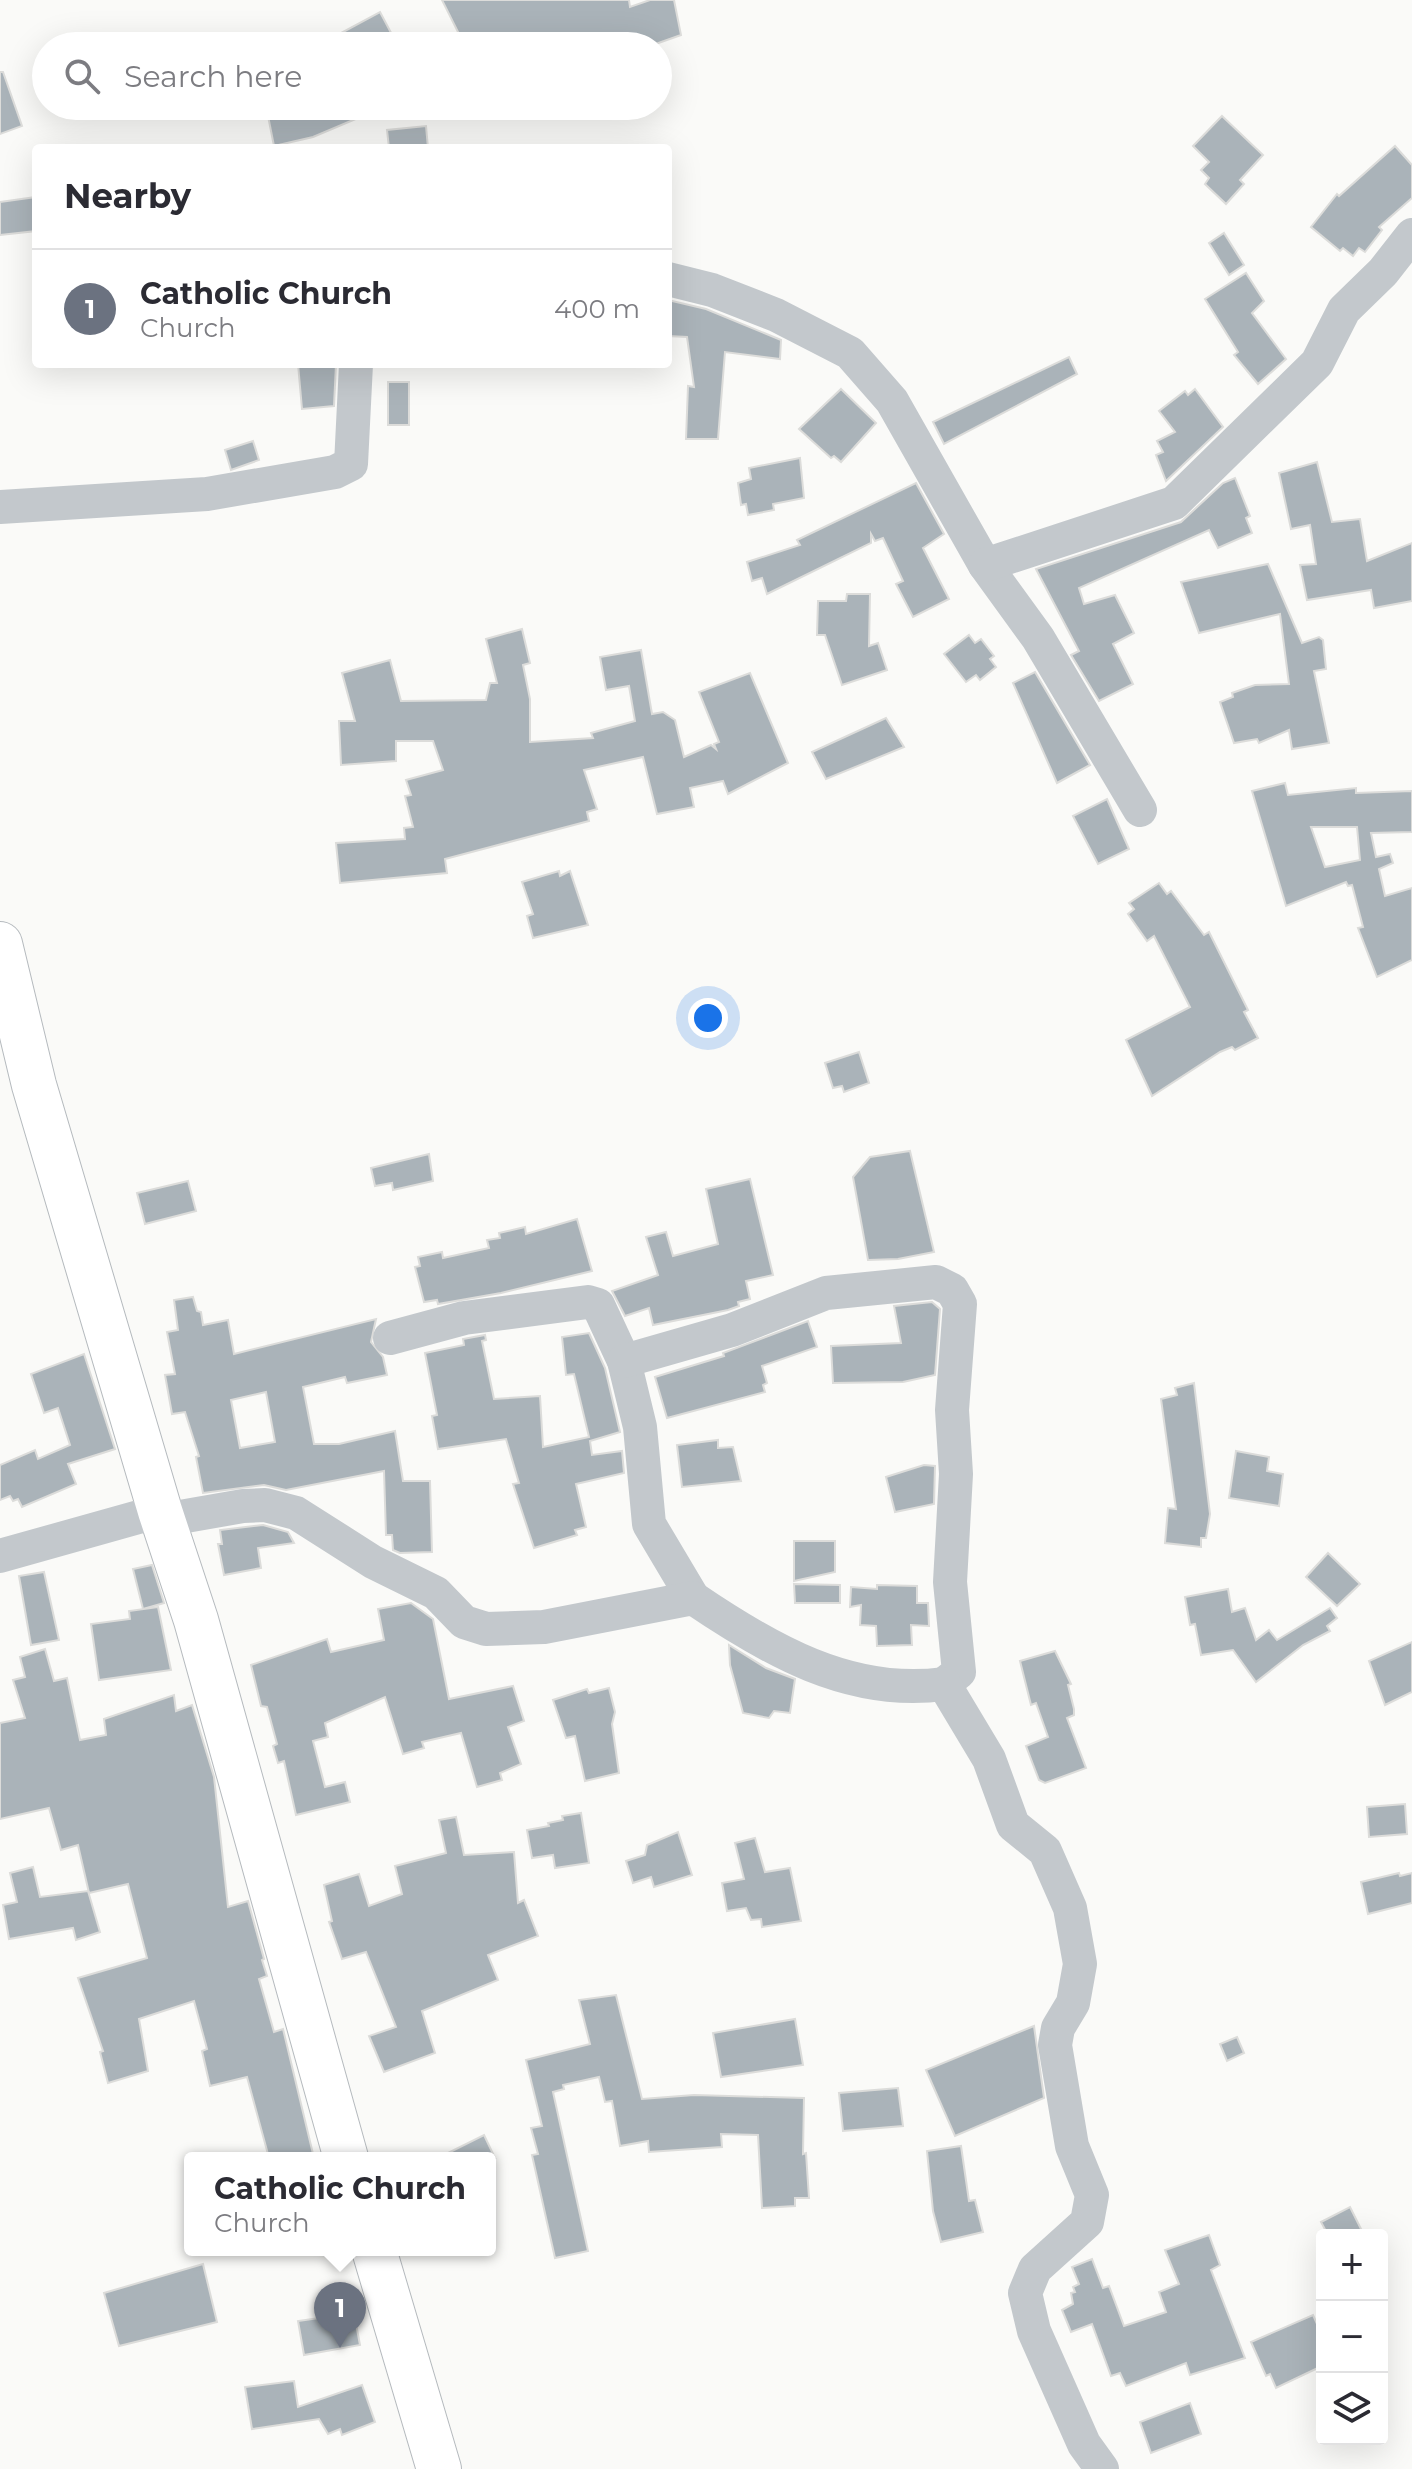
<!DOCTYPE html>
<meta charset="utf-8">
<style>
:root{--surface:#fff;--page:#f2f2f3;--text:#2b2b33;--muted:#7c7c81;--line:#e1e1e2;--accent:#e4572e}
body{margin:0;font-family:Montserrat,sans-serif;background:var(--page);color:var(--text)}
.controls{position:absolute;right:24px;bottom:24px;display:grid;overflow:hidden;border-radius:8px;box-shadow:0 8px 32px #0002}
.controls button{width:72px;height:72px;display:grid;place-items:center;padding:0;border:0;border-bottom:2px solid var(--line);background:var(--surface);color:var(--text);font:40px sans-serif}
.you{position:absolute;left:708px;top:1018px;width:28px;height:28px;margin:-20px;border:6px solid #fff;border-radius:50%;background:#1a73e8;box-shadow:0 0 0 12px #1a73e833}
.badge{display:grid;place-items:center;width:52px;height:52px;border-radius:50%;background:var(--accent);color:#fff;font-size:26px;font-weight:700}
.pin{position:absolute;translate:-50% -66px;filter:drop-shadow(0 2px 4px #0008)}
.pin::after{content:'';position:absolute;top:42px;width:28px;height:24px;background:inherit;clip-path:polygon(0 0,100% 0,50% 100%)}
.popup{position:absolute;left:184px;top:2152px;width:312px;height:104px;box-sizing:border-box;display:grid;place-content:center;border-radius:8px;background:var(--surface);filter:drop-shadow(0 2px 6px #0005);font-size:26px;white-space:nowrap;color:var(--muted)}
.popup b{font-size:30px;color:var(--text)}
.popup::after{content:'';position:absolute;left:50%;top:100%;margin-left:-16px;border:16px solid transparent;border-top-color:var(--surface)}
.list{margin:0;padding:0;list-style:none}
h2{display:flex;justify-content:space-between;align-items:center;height:104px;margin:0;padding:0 32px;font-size:34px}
h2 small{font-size:26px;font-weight:400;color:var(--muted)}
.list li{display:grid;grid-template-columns:52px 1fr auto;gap:24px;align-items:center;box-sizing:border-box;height:120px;padding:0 32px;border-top:2px solid var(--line)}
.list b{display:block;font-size:30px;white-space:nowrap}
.list p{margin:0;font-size:26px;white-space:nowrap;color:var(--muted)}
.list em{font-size:26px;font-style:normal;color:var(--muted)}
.icon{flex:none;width:44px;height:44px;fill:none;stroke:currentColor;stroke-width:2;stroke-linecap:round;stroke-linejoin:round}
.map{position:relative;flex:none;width:1412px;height:2469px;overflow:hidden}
.search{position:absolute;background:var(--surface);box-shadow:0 8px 32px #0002;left:32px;top:32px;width:640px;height:88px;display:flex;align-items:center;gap:20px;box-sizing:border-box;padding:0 28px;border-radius:44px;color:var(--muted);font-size:30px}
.panel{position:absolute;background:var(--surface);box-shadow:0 8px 32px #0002;left:32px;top:144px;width:640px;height:224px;border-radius:8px}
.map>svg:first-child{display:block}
.building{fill:#aab3b9;stroke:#dcdcda;stroke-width:2;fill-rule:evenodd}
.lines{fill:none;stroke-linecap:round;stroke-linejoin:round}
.major-casing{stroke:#b5babe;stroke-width:46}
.minor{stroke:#c3c8cc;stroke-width:34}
.major{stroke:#fff;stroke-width:44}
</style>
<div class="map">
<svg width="1412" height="2469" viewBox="0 0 1412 2469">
<rect width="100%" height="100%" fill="#fafaf8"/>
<g class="building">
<polygon points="442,0 629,0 630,7 650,0 674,0 681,35 650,46 465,46"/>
<polygon points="380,12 398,46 317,46"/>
<polygon points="0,72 3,72 22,126 0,134"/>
<polygon points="266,106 384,106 384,107 313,137 274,146"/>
<polygon points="1222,116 1263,155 1240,180 1244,184 1226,204 1205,184 1209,178 1201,170 1209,162 1193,146"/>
<polygon points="426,126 428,148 389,148 387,130"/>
<polygon points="1395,146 1412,165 1412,198 1379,227 1382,230 1365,252 1359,248 1353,256 1343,248 1340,251 1311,227 1337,194 1339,196"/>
<polygon points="36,197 36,231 0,235 0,202"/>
<polygon points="1224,233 1244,265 1229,275 1209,243"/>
<polygon points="1246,273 1264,301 1252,313 1286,359 1258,384 1234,355 1238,352 1205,299"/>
<polygon points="668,300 706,309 781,340 780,359 725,352 718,439 686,439 688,386 694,387 687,337 668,336"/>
<polygon points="1069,357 1077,374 944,444 933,422"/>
<polygon points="298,364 336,364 334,406 302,409"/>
<rect x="388" y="382" width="21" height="43"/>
<polygon points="841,389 876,423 841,462 834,456 831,458 799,429"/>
<polygon points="1195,389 1223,427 1166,481 1156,455 1163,452 1157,441 1175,432 1159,411 1185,391 1188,395"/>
<polygon points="253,441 259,460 231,470 225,450"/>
<polygon points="800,458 804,498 773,504 774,510 748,515 746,504 741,505 738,483 751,479 749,468"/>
<polygon points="1317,462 1332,522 1360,519 1367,561 1412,543 1412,601 1374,608 1371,590 1307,600 1300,565 1316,564 1310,525 1291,529 1279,473"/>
<polygon points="1235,478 1250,516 1246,518 1252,533 1218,548 1209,530 1079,588 1084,604 1115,595 1134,633 1113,644 1133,684 1099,701 1071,655 1079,651 1036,569 1181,522 1223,483"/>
<polygon points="916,483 944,534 923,548 949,599 913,617 896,584 903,581 883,538 875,541 871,534 871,543 767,594 762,578 752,581 747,562 800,545 797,540"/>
<polygon points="1268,564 1302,643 1319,637 1323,640 1326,669 1314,671 1329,743 1292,749 1289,730 1259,743 1257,739 1234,743 1220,702 1233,697 1232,693 1255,685 1289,684 1280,614 1199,633 1181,582"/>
<polygon points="847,594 870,594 869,646 878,643 887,670 842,685 825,635 817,635 818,601 846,601"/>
<polygon points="522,629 530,663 523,665 530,699 530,742 593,738 591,733 635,721 629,686 606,690 600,657 641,650 652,714 663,712 675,720 684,757 711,745 716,749 714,744 719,742 699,692 750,673 788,763 728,794 723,781 690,788 694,807 657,814 643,757 584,770 597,809 587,812 589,821 445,859 447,873 340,883 336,843 405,839 404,828 413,827 405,796 411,795 406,780 443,770 433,741 396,741 396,761 341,765 339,721 355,721 342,673 390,660 401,701 486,700 490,683 497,683 486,639"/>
<polygon points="969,635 975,643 981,639 994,656 990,659 996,667 980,680 976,675 966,682 944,654"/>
<polygon points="1035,672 1090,765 1057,783 1013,683"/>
<polygon points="886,718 904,747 826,779 812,752"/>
<path d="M1285,783L1288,795L1356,788V793L1412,791V832L1371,833L1376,857L1390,854L1393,863L1379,869L1385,896L1412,888V960L1377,977L1358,928L1363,927L1352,885L1348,886L1346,882L1286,906L1252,791ZM1311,827H1357L1360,860L1325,867Z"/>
<polygon points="1107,799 1129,849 1098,864 1073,816"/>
<polygon points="559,871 560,876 570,871 588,925 533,938 527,916 533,914 522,882"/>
<polygon points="1159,883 1167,894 1171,891 1204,935 1209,932 1248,1010 1244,1012 1258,1038 1235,1050 1232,1047 1220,1052 1152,1096 1126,1040 1190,1007 1154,936 1147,941 1128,914 1134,909 1129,903"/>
<polygon points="859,1052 869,1083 844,1092 842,1086 833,1088 825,1063"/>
<polygon points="910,1151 934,1252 898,1259 868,1260 853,1177 870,1157"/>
<polygon points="429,1154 433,1181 393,1190 392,1183 375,1186 371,1168"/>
<polygon points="750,1179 773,1275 746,1281 750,1299 738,1302 739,1306 728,1310 653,1325 649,1308 625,1316 612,1291 658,1275 646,1237 666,1232 673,1256 718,1244 706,1189"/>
<polygon points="188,1181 196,1211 145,1224 137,1193"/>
<polygon points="577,1219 592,1271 501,1293 438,1304 437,1300 424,1302 415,1267 420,1266 418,1257 442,1252 443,1258 489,1248 487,1240 500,1238 499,1233 525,1227 526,1234"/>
<path d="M193,1297L197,1311L201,1312L203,1325L228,1320L234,1354L376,1319L371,1342L383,1357L387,1375L347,1383L345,1377L303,1387L314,1444H339L395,1431L403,1481H430L432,1552L400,1553L393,1550L392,1535H386L384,1471L286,1490L264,1485L203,1493L196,1457L199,1456L185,1412L172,1414L165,1375L175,1374L167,1332L178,1330L174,1300ZM266,1392L275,1442L240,1448L231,1400Z"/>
<polygon points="932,1302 940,1309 935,1375 903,1382 833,1383 831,1346 901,1343 894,1306"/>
<polygon points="808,1321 817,1347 762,1366 767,1383 763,1385 765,1392 667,1418 655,1377 724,1356 723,1353"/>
<polygon points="589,1333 605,1368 620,1432 590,1441 592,1455 622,1451 624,1473 576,1484 586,1527 575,1530 577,1535 534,1548 513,1484 519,1483 506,1439 438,1449 432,1416 437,1415 425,1353 464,1345 463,1339 485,1335 486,1340 482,1341 494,1399 540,1396 543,1447 589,1437 574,1374 566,1375 562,1337"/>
<polygon points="84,1354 115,1449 68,1464 76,1484 22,1507 18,1499 13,1501 10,1496 0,1500 0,1465 35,1450 38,1459 70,1445 58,1408 44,1413 31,1374"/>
<polygon points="1194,1383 1210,1514 1206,1538 1201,1538 1201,1547 1165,1543 1168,1508 1176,1509 1161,1399 1177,1395 1175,1388"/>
<polygon points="718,1440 718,1448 733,1447 741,1481 682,1487 677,1445"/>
<polygon points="1236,1451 1269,1457 1267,1471 1283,1474 1279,1506 1229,1498"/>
<polygon points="924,1465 935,1466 934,1504 895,1512 886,1477"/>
<polygon points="263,1525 288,1532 294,1543 258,1548 261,1568 224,1575 218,1544 222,1544 220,1530"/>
<polygon points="794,1541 835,1541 835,1572 794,1581"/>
<polygon points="1328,1553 1360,1584 1337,1606 1306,1577"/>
<polygon points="152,1565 164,1603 143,1609 133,1569"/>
<polygon points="44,1572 59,1640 31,1645 19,1576"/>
<polygon points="794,1584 840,1585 840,1603 795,1603"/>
<polygon points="877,1585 917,1586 917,1603 928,1603 929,1626 911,1625 912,1645 877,1646 876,1626 860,1625 861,1605 850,1607 851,1587 877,1589"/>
<polygon points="1228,1589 1232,1612 1245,1608 1256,1640 1269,1630 1277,1640 1330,1608 1337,1618 1327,1626 1330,1631 1303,1645 1256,1682 1233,1650 1201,1655 1195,1624 1190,1625 1185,1597"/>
<polygon points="411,1603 433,1619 449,1699 513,1686 524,1721 508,1727 521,1764 500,1773 502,1780 477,1787 461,1733 422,1742 424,1748 403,1754 385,1697 325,1723 328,1737 313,1741 325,1787 345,1782 350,1802 296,1815 284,1761 278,1763 273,1746 277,1744 267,1707 261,1706 251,1665 327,1639 331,1652 384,1640 378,1609"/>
<polygon points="158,1607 171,1670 99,1680 91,1624 130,1619 129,1611"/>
<polygon points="1412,1642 1412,1692 1385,1705 1369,1661"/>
<polygon points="729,1645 766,1668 795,1679 790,1713 774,1711 769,1718 743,1713 730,1665"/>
<polygon points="45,1649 54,1681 67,1678 80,1740 106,1735 104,1719 174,1695 176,1711 192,1705 214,1777 228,1907 248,1901 264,1959 262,1960 267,1976 259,1979 274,2032 283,2029 314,2158 269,2158 247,2077 210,2086 202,2051 207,2049 194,2001 139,2019 148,2071 108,2083 100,2052 103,2051 78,1978 147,1958 128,1884 89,1893 78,1845 61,1850 49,1808 0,1819 0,1723 25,1718 13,1680 25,1677 20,1657"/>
<polygon points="1055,1651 1071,1684 1068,1685 1074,1709 1074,1715 1067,1718 1086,1768 1045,1783 1039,1780 1026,1746 1048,1737 1036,1703 1031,1705 1020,1661"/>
<polygon points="609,1688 615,1712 612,1724 619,1773 585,1781 575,1736 566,1738 553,1700 587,1689 589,1693"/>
<polygon points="1405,1804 1407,1834 1369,1837 1367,1807"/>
<polygon points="581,1813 589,1863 555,1868 553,1855 532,1858 527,1830 549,1826 548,1823 563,1820 562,1816"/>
<polygon points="456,1817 464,1855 514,1852 518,1903 524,1900 538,1936 488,1955 498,1980 422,2011 435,2053 384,2072 369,2036 396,2027 366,1952 342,1959 329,1922 332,1921 324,1885 359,1874 369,1906 402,1894 395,1866 446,1853 439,1820"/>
<polygon points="678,1832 692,1875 654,1887 651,1877 633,1883 626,1861 645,1855 647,1845"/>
<polygon points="755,1838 765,1872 790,1868 801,1921 762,1927 761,1919 751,1920 746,1908 727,1911 722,1883 744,1879 735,1843"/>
<polygon points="33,1867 40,1897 88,1891 100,1932 76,1940 73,1928 9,1939 3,1905 17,1902 10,1873"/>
<polygon points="1399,1873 1400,1876 1412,1873 1412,1903 1368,1914 1361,1882"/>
<polygon points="616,1995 642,2099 694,2095 804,2098 803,2154 806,2153 809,2198 795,2198 795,2206 762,2208 758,2135 721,2134 722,2147 649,2152 648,2141 620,2146 612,2101 605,2102 599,2077 563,2085 564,2089 553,2092 588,2251 555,2258 532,2155 538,2154 531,2128 542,2126 526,2060 590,2044 579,2000"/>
<polygon points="795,2019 803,2065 721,2077 713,2033"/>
<polygon points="1034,2026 1044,2098 955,2136 926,2070"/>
<polygon points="1237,2037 1244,2053 1227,2061 1220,2044"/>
<polygon points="898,2088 903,2126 843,2131 839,2093"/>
<polygon points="484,2135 495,2158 438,2158"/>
<polygon points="961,2146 969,2201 975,2200 983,2232 941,2242 933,2211 927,2151"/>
<polygon points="1350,2207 1364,2235 1328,2235 1321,2222"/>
<polygon points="1209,2235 1220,2265 1211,2270 1245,2358 1190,2375 1186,2363 1126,2386 1120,2373 1111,2376 1092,2324 1071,2332 1062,2310 1073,2304 1071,2293 1075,2292 1073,2287 1079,2284 1072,2267 1092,2259 1103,2288 1109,2286 1124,2326 1166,2312 1159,2292 1179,2284 1165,2250"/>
<polygon points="203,2264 217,2322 119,2346 104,2293"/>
<polygon points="354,2313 360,2345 304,2355 298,2321"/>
<polygon points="1313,2315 1322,2335 1322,2366 1276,2388 1270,2374 1266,2376 1251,2342"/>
<polygon points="294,2381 298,2407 362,2385 375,2422 342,2435 340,2429 328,2434 319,2419 252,2429 245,2387"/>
<polygon points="1190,2403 1201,2434 1151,2453 1140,2422"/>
</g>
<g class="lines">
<g class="major-casing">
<g id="major">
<polyline points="0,944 34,1085 160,1511 196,1620 346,2158"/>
<polyline points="374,2250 439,2469"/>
</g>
</g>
<g class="minor">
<polyline points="668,279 712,290 776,315 850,353 892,401 985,565 1038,638 1140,810"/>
<polyline points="0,507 207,494 335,472 351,464 356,364"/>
<polyline points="985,565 1174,503 1317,363 1344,310 1383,272 1412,235"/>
<polyline points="390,1338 464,1318 588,1302 598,1305 624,1361 640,1427 649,1524 693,1598"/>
<polyline points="624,1361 732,1330 826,1293 936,1282 952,1290 960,1304 952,1410 956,1474 950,1582 959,1672 944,1684"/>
<path d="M163,1520L243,1506L265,1505L296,1513L373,1562L436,1593L464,1622L486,1629L544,1627L693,1598C768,1649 850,1697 944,1684L989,1759L1013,1825L1045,1851L1070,1908L1080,1964L1073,2003L1058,2028L1055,2045L1072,2146L1092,2195L1087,2222L1035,2269L1025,2293L1034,2331L1084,2444L1102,2469"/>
<polyline points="0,1556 160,1511"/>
</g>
<use href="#major" class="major"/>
</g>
</svg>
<div class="controls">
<button>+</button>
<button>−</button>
<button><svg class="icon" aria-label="layers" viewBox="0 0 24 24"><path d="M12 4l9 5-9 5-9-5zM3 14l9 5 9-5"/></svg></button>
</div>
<div class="you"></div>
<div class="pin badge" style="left:340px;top:2348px;background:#6b7280">1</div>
<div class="popup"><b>Catholic Church</b>Church</div>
<div class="search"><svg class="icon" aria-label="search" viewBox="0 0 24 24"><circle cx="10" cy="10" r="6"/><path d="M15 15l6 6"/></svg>Search here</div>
<section class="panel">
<h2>Nearby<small></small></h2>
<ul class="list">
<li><span class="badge" style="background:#6b7280">1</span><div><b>Catholic Church</b><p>Church</p></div><em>400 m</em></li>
</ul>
</section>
</div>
